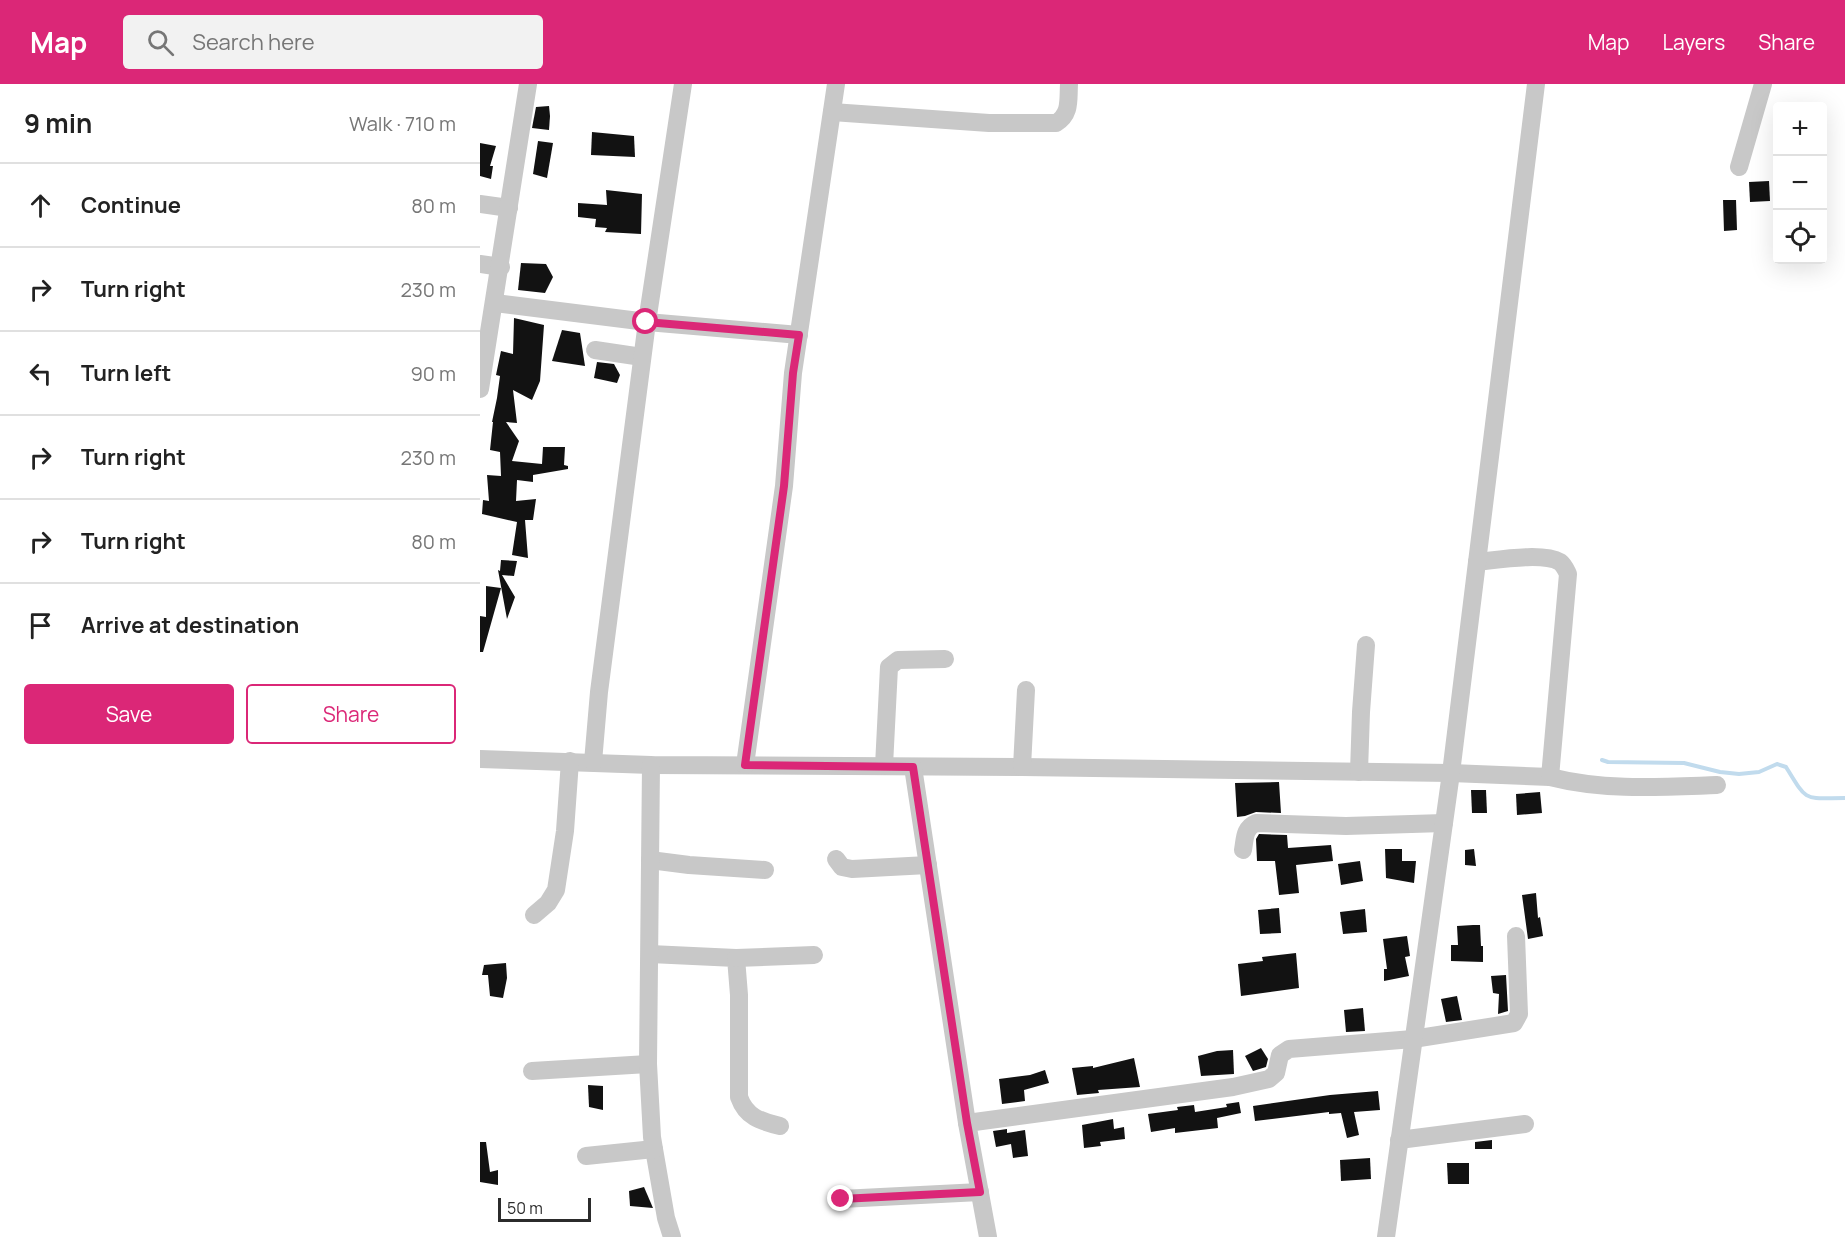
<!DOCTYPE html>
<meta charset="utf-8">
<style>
:root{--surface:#fff;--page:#f2f2f2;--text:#222;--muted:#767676;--line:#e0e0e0;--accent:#db2777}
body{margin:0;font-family:Manrope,sans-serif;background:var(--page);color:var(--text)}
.controls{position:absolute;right:18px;top:18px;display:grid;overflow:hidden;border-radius:6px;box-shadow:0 6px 24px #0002}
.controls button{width:54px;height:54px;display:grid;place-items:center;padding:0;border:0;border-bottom:2px solid var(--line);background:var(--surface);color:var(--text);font:30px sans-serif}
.scale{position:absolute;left:18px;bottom:15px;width:93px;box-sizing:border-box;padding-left:6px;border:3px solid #2b2b2b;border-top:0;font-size:16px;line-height:21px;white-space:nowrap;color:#2b2b2b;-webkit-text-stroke:4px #fff;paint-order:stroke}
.stop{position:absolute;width:18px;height:18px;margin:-14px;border:4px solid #db2777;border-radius:50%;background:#fff}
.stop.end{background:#db2777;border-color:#fff;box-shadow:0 2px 6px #0008}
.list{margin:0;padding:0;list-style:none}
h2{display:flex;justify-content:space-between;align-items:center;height:78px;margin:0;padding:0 24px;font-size:26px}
h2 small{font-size:20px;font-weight:400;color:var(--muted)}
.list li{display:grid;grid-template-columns:39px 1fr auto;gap:18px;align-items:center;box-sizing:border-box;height:84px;padding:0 24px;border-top:2px solid var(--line)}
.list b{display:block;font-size:22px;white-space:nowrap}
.list em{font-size:20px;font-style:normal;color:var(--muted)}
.actions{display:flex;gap:12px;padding:18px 24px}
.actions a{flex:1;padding:14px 0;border:2px solid var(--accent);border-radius:6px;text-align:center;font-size:21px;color:var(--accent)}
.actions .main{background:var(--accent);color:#fff}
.icon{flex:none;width:33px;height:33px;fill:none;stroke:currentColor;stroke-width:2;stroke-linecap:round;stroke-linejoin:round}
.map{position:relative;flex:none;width:1365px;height:1153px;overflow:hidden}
header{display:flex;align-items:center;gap:36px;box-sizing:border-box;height:84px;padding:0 30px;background:var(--accent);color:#fff}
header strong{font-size:28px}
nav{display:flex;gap:33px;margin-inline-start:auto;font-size:21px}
.search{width:420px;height:54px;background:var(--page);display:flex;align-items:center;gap:15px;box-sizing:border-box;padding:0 21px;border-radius:6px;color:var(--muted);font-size:22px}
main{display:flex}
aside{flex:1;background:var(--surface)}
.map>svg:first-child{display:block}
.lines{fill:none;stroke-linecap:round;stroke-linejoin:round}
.stream{stroke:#c1dbed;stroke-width:4}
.building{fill:#121212}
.minor{stroke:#c8c8c8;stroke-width:18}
.route{stroke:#db2777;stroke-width:8}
</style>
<header>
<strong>Map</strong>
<div class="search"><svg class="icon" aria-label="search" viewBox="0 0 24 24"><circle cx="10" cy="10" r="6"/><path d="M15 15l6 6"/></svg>Search here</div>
<nav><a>Map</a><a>Layers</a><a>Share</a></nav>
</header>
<main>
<aside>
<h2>9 min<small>Walk · 710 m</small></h2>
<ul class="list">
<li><svg class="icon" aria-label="ahead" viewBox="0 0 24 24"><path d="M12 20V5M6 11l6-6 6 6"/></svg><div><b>Continue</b></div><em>80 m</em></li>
<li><svg class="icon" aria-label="right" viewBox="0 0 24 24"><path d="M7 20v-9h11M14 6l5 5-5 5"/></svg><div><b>Turn right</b></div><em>230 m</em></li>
<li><svg class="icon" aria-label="left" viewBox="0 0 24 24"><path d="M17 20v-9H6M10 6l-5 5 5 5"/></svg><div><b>Turn left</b></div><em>90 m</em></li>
<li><svg class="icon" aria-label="right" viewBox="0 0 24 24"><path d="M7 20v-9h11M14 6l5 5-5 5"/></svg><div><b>Turn right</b></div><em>230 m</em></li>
<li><svg class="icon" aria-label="right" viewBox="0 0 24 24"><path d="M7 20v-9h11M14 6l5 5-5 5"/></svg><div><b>Turn right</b></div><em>80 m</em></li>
<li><svg class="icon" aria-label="arrive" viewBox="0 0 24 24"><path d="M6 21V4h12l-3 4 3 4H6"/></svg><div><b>Arrive at destination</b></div></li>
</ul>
<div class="actions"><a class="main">Save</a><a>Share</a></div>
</aside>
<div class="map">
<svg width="1365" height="1153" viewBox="0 0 1365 1153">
<rect width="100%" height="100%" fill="#fff"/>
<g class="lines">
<path class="stream" d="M1122,676L1128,678L1204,679L1240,688L1259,690L1279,688L1297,680L1306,683C1328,719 1323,714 1365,714"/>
</g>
<g class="building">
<polygon points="69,22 70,32 69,46 52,44 56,23"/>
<polygon points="112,48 154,52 155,73 111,71"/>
<polygon points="58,57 73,59 67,94 53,90"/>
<polygon points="0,59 16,62 10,82 13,82 11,95 0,92"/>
<polygon points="1289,97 1290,117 1270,118 1269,98"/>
<polygon points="126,106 162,110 161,150 125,148 127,144 115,143 116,135 98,133 98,119 127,121"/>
<polygon points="1243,116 1256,116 1257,146 1244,147"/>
<polygon points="41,179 66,180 73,193 65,209 38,206"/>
<polygon points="34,234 64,241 60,297 52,316 33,306 37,339 26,338 39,357 32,377 62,380 63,363 85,363 84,381 88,382 88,385 53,391 53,398 37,396 36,417 56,415 53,436 45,436 48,474 32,471 37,438 2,430 3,416 9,417 7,391 21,392 20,368 10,366 13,338 12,338 17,314 20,292 16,291 21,267 33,270"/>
<polygon points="82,246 100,249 105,282 72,277"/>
<polygon points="117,278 134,280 140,291 137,299 114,294"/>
<polygon points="21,476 37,477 34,492 22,491 35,513 27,535 18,486 20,487"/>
<polygon points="6,502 21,504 3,568 0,568 0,532 6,533"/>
<polygon points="799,698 801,729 776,728 765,732 757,733 755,699"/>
<polygon points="991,706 1006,706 1007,729 992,729"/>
<polygon points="1060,708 1062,729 1037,731 1036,710"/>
<polygon points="779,750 807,751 808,764 851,761 853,777 816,781 819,809 799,811 795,777 777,777 776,755"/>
<polygon points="905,765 922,765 922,777 936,777 934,799 906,794"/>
<polygon points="994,765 996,782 985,781 985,766"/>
<polygon points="880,777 883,797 861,801 858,780"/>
<polygon points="1056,809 1058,834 1060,833 1063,852 1048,855 1042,811"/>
<polygon points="799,824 801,849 780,850 778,826"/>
<polygon points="885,825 887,848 863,850 860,828"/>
<polygon points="993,841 1000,841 1001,862 1003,862 1003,878 971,877 971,861 978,861 977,842"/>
<polygon points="927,852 930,872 925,873 929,892 904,897 904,885 907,885 903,855"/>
<polygon points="816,869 819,904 761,912 758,880 783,877 782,873"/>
<polygon points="26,879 27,894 23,914 10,912 8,891 2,891 4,881"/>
<polygon points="1026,891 1028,927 1018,930 1019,910 1013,909 1011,892"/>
<polygon points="977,912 982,936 966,938 961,915"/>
<polygon points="883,924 885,947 866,948 864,926"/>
<polygon points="781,964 788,975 786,983 773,987 765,972"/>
<polygon points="753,966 754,990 721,992 718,972 737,967"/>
<polygon points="654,974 660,1003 618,1006 619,1009 597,1011 592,984 613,982 613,984"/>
<polygon points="565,986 569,999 544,1006 545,1017 522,1020 519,995 550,991"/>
<polygon points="108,1001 123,1002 123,1026 109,1023"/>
<polygon points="898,1007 900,1026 874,1028 879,1051 867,1054 861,1029 849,1030 849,1028 775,1037 773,1022 850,1011"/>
<polygon points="759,1018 761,1029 737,1034 738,1044 695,1049 695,1044 671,1048 668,1030 698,1026 697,1023 714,1021 715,1028 747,1023 746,1020"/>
<polygon points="633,1035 634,1045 644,1043 645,1055 620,1058 621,1062 604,1064 602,1041"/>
<polygon points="527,1045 527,1049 545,1046 548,1072 533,1074 531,1060 516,1063 513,1047"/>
<polygon points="1012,1056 1012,1065 995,1065 995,1058"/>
<polygon points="0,1058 6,1058 10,1088 18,1086 18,1101 0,1098"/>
<polygon points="890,1074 891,1095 861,1097 860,1076"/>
<polygon points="967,1079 989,1079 989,1100 968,1100"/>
<polygon points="164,1103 173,1124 150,1122 149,1107"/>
</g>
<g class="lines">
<g class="minor">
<path d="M352,28L509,39H576C591,30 588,16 589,0"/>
<polyline points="1259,83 1283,0"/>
<polyline points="0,120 29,124"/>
<polyline points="0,180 21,183"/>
<polyline points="15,219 167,238 319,251"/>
<polyline points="115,266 162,273"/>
<polyline points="0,305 48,0"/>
<path d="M0,675L171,681L542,683L971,689L1070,693L1088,490C1086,486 1084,481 1080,478C1063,468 1017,476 997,478"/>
<polyline points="113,678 119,608 167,238 203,0"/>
<polyline points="265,681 304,402 313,289 356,0"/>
<polyline points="404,682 409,583 418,576 465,575"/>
<polyline points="433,683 487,1039 508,1153"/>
<polyline points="542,683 546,606"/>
<polyline points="879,688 881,628 886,561"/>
<path d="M1070,693C1125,707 1181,703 1237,701"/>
<path d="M763,766C765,755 764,744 776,739L866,742L964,739"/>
<polyline points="356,775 362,783 372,785 448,781"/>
<polyline points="170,776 209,781 285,786"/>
<polyline points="54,831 68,819 76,806 85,747 90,677"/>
<path d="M170,870L256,874L259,911V1013C266,1033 280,1037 300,1042"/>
<polyline points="256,874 334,871"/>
<polyline points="52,987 168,980"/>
<polyline points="487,1039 753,1003 789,995 796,989 800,971 809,965 933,955 1034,939 1039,930 1036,852"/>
<polyline points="919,1056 1045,1040"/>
<polyline points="174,1065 186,1134 192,1153"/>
<polyline points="106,1072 174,1065 172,1053 168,980 171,681"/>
<polyline points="361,1115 500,1108"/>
<polyline points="906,1153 971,689 1056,0"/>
</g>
</g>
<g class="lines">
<polyline class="route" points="166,238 319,251 313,289 304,402 265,681 433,683 487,1039 500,1108 361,1115"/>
</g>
</svg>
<div class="controls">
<button>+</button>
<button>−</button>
<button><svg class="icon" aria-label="locate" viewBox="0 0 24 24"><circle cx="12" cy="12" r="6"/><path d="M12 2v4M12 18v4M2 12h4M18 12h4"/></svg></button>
</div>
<div class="scale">50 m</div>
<div class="stop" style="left:166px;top:238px"></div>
<div class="stop end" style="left:361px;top:1115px"></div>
</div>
</main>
